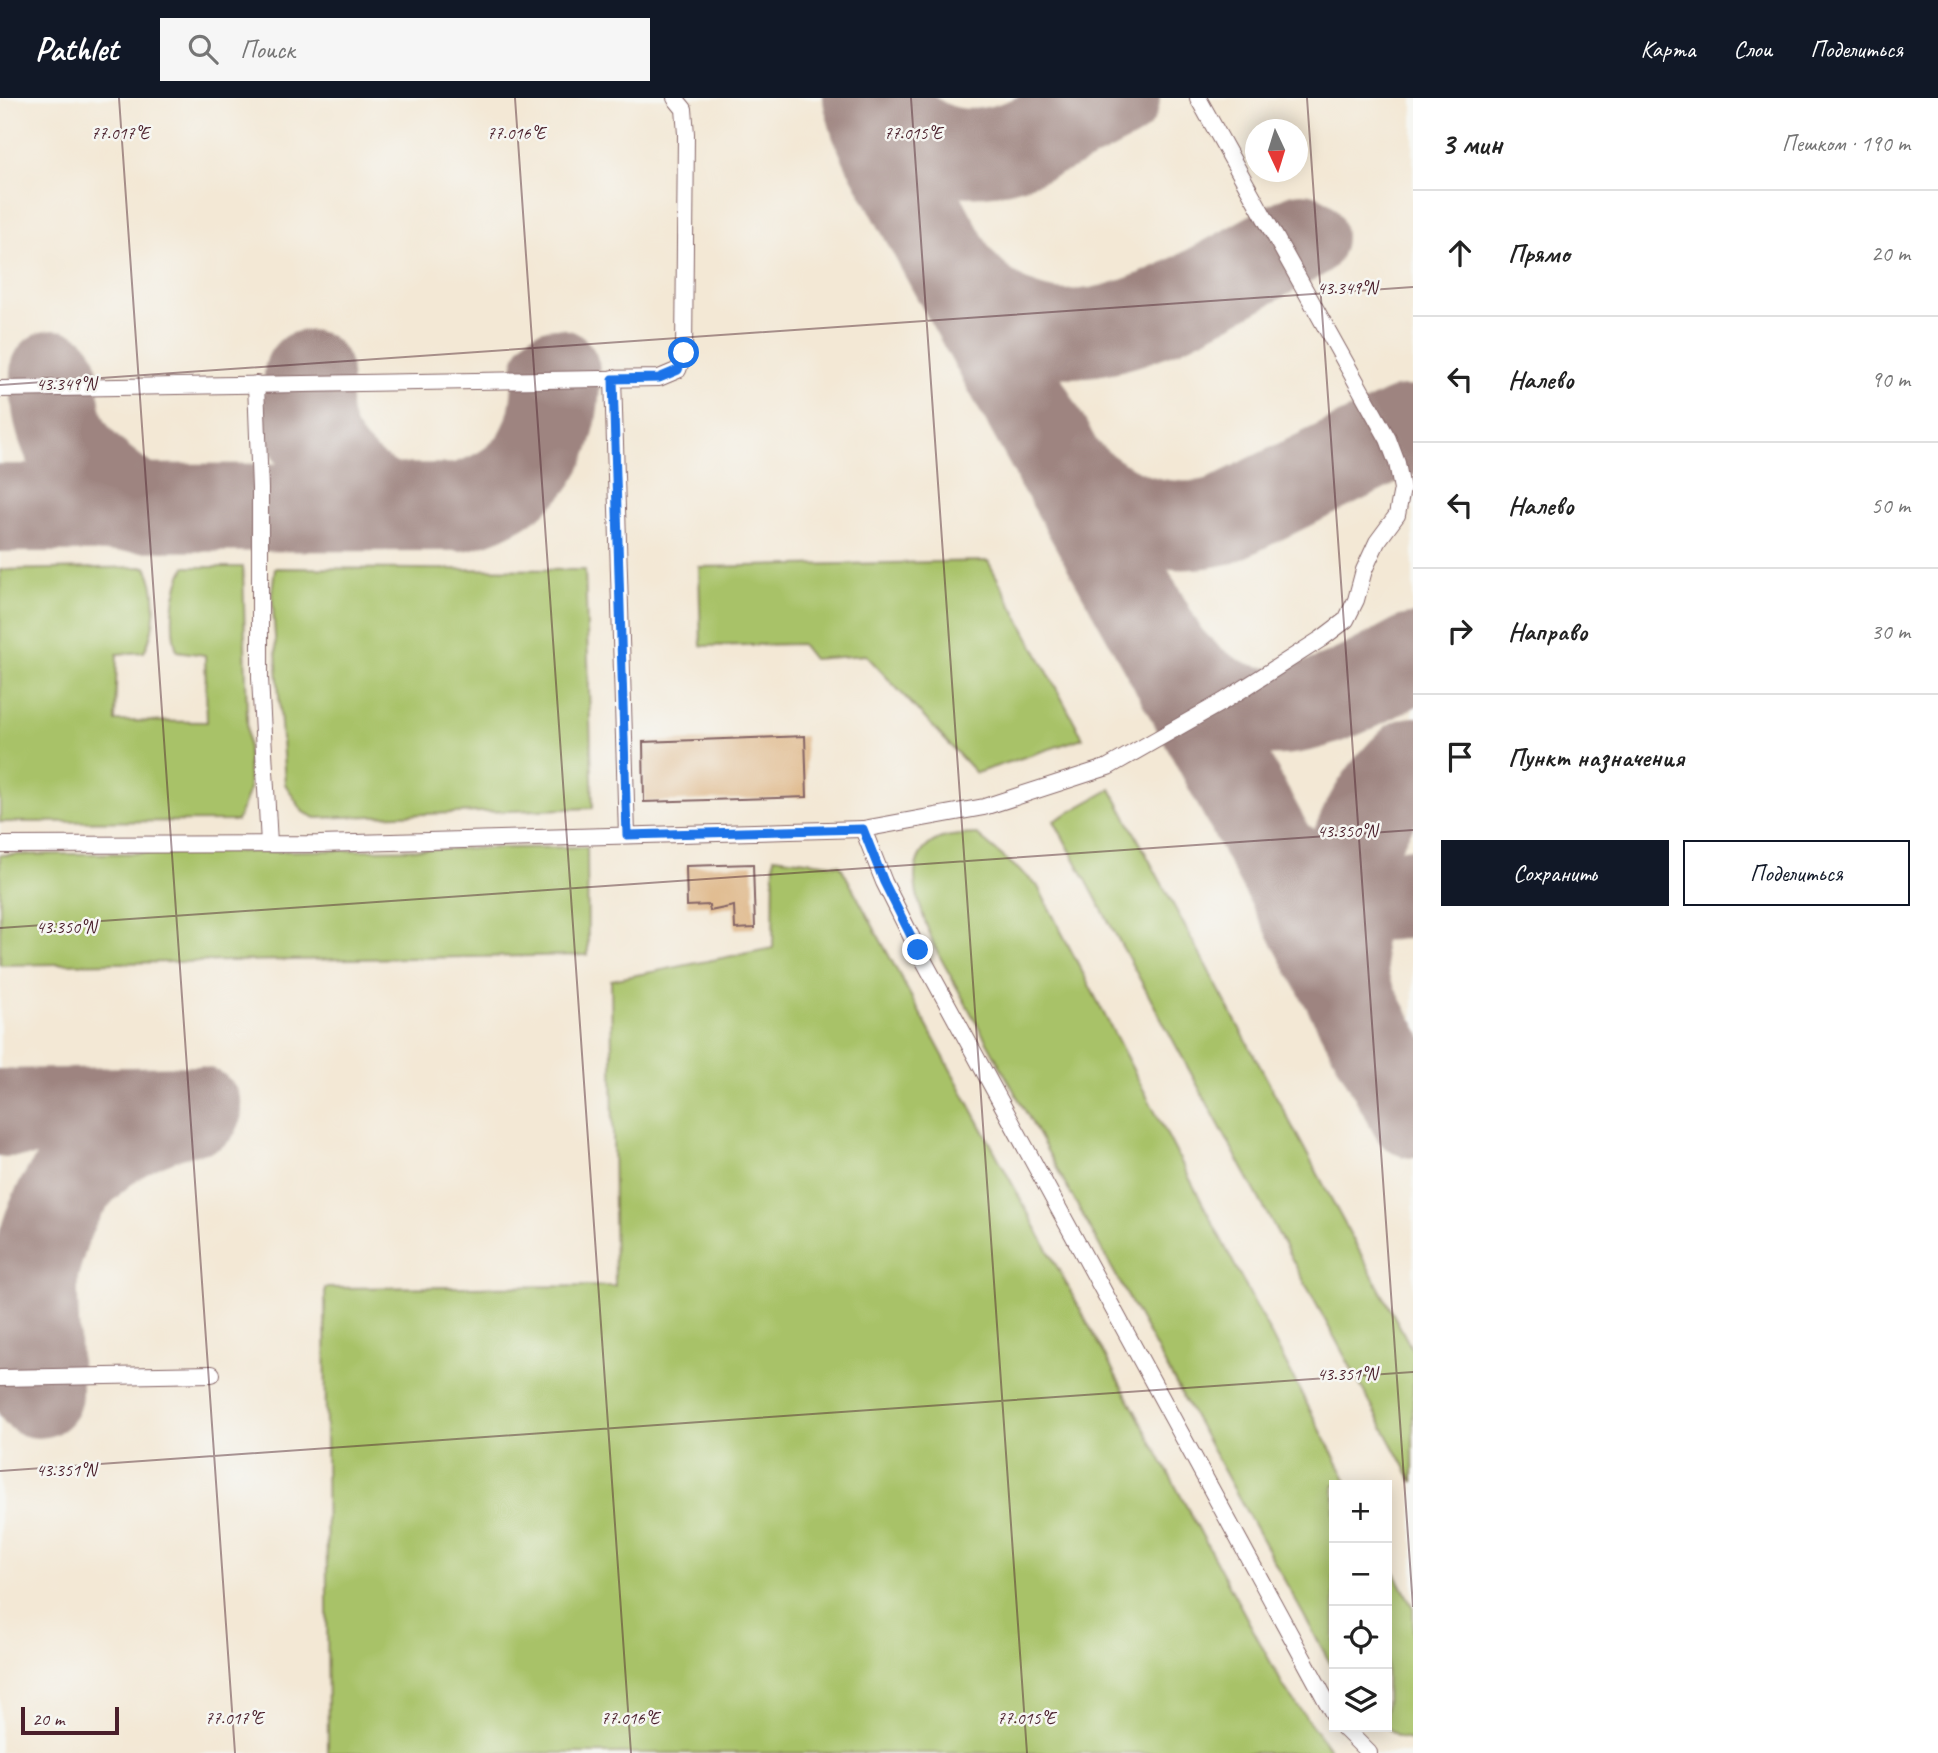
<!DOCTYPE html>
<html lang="ru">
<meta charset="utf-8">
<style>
:root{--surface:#fff;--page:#f6f6f6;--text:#222;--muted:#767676;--line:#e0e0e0;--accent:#111827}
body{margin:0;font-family:Caveat,sans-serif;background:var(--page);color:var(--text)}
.controls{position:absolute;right:21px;bottom:21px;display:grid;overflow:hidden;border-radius:0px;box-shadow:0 4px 18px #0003}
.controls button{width:63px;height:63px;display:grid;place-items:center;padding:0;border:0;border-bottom:2px solid var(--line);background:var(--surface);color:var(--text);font:35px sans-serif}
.compass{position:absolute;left:1245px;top:21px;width:63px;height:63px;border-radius:50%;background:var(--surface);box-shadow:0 4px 18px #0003;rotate:176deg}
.scale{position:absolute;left:21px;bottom:18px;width:98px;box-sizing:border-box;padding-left:7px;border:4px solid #4a1f2b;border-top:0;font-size:19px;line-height:24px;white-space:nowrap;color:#4a1f2b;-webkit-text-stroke:5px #f6f6f2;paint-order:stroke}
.stop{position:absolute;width:21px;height:21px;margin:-16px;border:5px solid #1a73e8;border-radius:50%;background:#fff}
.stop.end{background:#1a73e8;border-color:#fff;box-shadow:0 2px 7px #0008}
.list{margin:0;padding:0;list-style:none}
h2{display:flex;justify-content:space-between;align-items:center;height:91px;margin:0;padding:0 28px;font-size:30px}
h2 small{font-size:23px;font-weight:400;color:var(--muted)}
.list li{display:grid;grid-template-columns:46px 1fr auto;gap:21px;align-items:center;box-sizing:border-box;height:126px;padding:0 28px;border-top:2px solid var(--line)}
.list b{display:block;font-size:26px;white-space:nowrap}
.list em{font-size:23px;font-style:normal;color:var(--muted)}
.actions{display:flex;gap:14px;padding:21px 28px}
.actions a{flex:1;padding:16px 0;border:2px solid var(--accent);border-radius:0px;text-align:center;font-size:24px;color:var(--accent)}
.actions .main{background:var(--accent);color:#fff}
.icon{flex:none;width:38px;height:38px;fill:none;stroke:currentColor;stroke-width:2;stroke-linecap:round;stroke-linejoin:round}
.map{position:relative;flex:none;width:1413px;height:1655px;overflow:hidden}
header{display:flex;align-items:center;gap:42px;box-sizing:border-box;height:98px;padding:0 35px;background:var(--accent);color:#fff}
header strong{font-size:33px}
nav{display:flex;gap:38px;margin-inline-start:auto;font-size:24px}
.search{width:490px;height:63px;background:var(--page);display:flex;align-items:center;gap:18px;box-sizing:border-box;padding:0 24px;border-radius:0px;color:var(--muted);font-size:26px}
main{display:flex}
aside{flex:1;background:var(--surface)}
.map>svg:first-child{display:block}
.green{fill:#a8c268;stroke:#79704a;stroke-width:2}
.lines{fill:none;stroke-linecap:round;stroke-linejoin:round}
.taxiway{stroke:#9e8480;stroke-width:88}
.building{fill:#deb585}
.lane-casing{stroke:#856566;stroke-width:18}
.lane{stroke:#fff;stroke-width:16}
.route{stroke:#1a73e8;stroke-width:9}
.ticks{fill:none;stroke:#4a1f2b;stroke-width:2;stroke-opacity:0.45}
.ticks-label{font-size:18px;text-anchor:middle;fill:#4a1f2b;stroke:#f6f6f2;stroke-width:5;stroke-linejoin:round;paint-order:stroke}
</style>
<header>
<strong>Pathlet</strong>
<div class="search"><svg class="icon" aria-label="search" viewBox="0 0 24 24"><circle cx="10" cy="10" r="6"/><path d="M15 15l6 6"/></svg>Поиск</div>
<nav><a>Карта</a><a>Слои</a><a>Поделиться</a></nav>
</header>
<main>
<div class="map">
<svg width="1413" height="1655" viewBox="0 0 1413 1655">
<rect width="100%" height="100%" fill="#f6f6f2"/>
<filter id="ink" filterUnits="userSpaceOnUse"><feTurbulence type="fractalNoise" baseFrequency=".0143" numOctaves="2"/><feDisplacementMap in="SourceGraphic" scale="14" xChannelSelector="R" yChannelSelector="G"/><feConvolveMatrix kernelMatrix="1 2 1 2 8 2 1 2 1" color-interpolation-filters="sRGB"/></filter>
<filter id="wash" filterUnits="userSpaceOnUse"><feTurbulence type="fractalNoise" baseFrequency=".00686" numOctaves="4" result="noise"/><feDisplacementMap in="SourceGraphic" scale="28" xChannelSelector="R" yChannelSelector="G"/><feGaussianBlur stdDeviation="1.57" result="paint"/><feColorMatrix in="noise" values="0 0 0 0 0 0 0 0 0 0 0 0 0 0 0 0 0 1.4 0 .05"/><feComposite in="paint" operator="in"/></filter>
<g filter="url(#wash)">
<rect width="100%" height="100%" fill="#f3e8d5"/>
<g class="green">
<polygon points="988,463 1083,640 976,675 866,557 813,561 801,546 701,548 699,469"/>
<path d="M146,469C159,493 156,531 144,554L117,556L115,623L207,624L205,557L177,553C169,528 173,492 185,469H243L249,692L237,723L0,724V472Z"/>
<polygon points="275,470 585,472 593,710 316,720 303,714 285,686 272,494"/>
<polygon points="1111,691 1413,1253 1413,1384 1054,723"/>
<path d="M976,736L1037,787L1349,1387H1334V1572L934,848C923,815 895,760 939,741C949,737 965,737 976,736Z"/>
<polygon points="587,749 588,857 0,867 0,757"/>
<polygon points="774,759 840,767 1284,1589 1332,1655 328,1655 325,1190 615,1188 611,882 773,850"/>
<polygon points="1387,1459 1413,1510 1413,1643 1397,1638 1386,1629"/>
</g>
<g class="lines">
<g class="taxiway">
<polyline points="867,0 874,25 885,49 952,173 1199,617 1413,1016"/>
<path d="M876,0C949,98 1030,43 1116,0"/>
<path d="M954,176C1057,304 1192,195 1302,139"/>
<path d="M54,276C54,353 80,366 137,410"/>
<path d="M308,276C308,290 306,306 308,320C313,361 352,391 385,409"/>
<path d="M1058,367C1102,413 1156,438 1220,423L1406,332"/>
<path d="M0,410L460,409C531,389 557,346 556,274"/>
<path d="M1165,556C1248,651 1320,611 1413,560"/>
<path d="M1291,768C1326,791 1371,807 1413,794"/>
<path d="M1346,886C1327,806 1351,719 1413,663"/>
<path d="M0,1015L198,1012C126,1025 64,1068 43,1142C40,1153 35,1166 34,1178C33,1217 38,1257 38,1296"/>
</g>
</g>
<g id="blocks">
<g class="building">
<polygon points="805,638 807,699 644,704 643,644"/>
<polygon points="753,766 755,830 735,831 734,808 710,813 709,807 687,808 686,768"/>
</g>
</g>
</g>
<g filter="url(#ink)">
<use href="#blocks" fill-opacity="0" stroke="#856566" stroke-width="2"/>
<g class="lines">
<g class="lane-casing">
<g id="lane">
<polyline points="1198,0 1388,341 1397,365 1402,391 1397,417 1377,444 1364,472 1356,502 1346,522 1321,541 1224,603 1108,669 984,709 863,731 884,784 918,852 1334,1617"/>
<polyline points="613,280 627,737"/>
<polyline points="256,286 260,391 260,580 269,746"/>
<polyline points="0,291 659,280 678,272 684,255 686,36 684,11 675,0"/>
<polyline points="0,747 319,746 863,731"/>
<polyline points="0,1280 212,1276"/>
<polyline points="1343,1629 1369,1655"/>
</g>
</g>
<use href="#lane" class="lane"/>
</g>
</g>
<g class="lines" filter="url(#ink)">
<polyline class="route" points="684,255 678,272 659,280 613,281 627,737 863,731 884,784 918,852"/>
</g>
<path class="ticks" d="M119,0L235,1655M515,0L631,1655M911,0L1027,1655M1307,0L1413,1509M0,287L1413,189M0,830L1413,732M0,1373L1413,1274"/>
<g class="ticks-label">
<text x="120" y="41">77.017°E</text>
<text x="516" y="41">77.016°E</text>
<text x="913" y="41">77.015°E</text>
<text x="1347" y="196">43.349°N</text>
<text x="66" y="292">43.349°N</text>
<text x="1347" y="739">43.350°N</text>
<text x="66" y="835">43.350°N</text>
<text x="1347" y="1282">43.351°N</text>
<text x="66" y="1378">43.351°N</text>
<text x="234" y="1626">77.017°E</text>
<text x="630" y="1626">77.016°E</text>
<text x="1026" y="1626">77.015°E</text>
</g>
</svg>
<div class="controls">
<button>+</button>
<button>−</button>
<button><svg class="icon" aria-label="locate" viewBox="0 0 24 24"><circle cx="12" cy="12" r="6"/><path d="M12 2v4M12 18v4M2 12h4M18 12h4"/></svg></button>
<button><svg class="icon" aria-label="layers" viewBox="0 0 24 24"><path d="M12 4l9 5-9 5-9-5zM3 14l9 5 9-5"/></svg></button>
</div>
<svg class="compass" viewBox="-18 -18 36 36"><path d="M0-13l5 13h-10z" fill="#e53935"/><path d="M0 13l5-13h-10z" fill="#767676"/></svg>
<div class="scale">20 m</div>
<div class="stop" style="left:684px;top:255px"></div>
<div class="stop end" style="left:918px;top:852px"></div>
</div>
<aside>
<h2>3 мин<small>Пешком · 190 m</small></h2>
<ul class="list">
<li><svg class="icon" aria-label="ahead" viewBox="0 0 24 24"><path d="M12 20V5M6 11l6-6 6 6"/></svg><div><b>Прямо</b></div><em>20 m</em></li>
<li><svg class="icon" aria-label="left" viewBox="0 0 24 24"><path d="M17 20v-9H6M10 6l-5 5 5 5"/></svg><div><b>Налево</b></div><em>90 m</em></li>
<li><svg class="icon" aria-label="left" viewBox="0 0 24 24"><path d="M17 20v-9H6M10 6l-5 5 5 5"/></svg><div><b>Налево</b></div><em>50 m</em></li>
<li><svg class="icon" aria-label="right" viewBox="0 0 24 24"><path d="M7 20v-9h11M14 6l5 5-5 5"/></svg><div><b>Направо</b></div><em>30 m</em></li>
<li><svg class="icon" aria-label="arrive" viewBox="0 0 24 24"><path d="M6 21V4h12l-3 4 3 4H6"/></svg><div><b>Пункт назначения</b></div></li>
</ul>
<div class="actions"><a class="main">Сохранить</a><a>Поделиться</a></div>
</aside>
</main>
